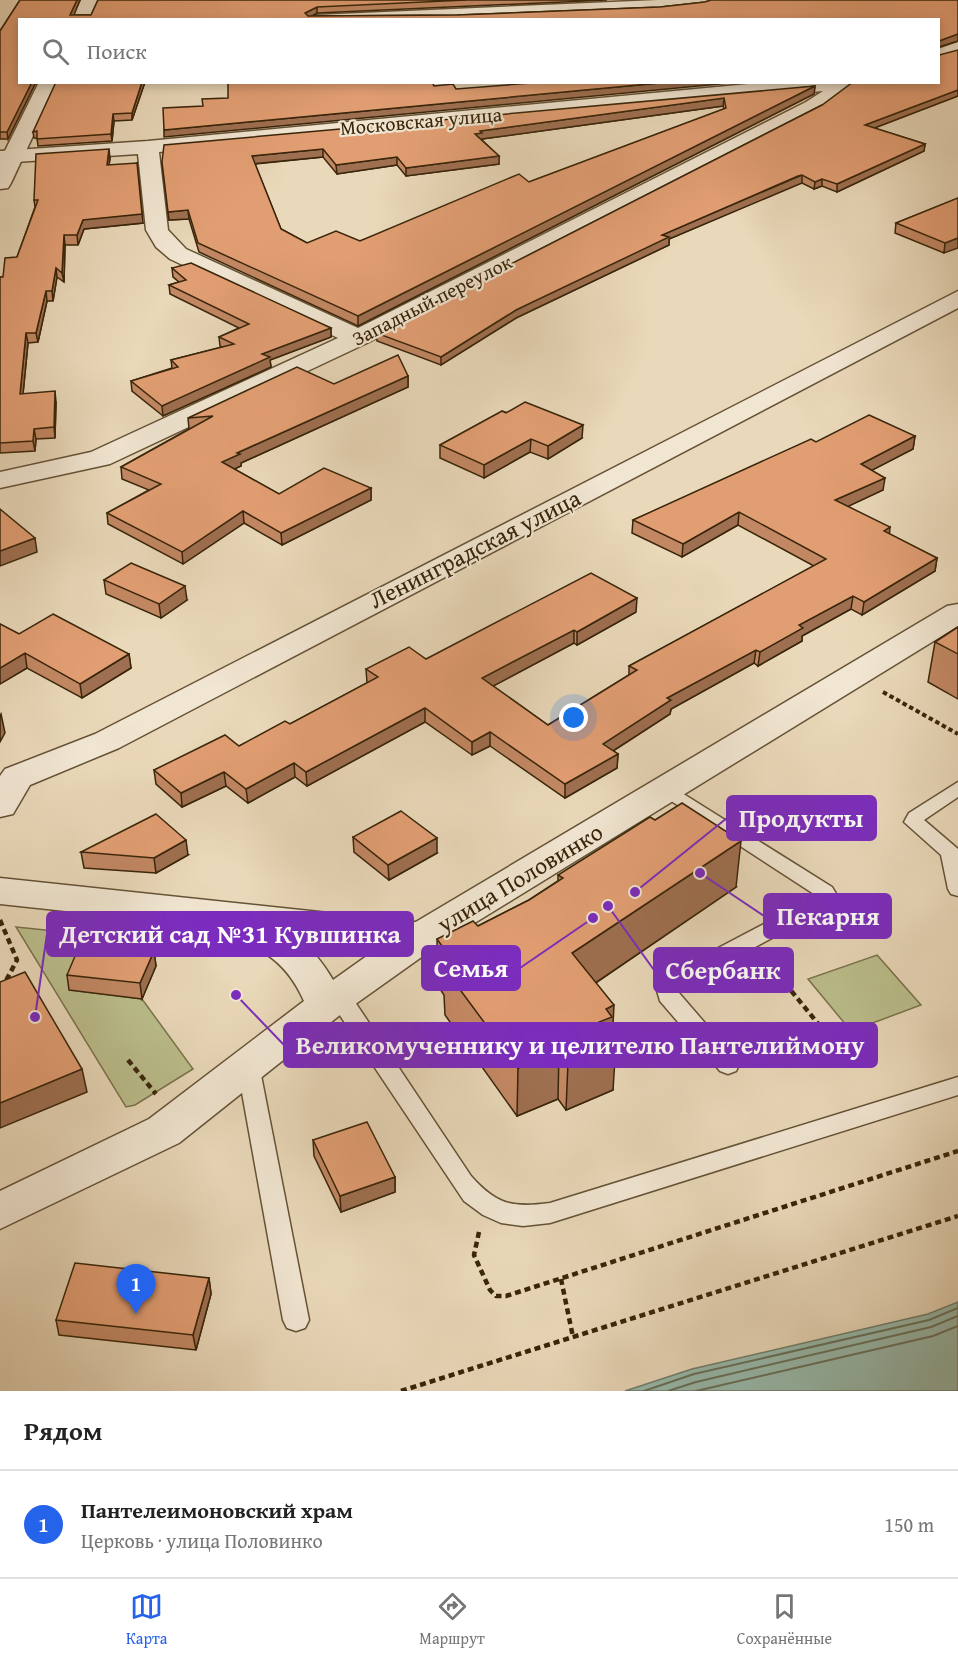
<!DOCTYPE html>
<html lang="ru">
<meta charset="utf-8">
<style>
:root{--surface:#fff;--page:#f2f2f2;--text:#222;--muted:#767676;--line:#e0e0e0;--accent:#2563eb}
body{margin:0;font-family:"Gentium Book Plus",serif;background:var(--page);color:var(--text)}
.you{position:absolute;left:574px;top:718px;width:21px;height:21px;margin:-15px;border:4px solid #fff;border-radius:50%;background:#1a73e8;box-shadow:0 0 0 9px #1a73e833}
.badge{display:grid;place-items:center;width:39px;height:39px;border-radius:50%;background:var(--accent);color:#fff;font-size:20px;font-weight:700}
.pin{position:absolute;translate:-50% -50px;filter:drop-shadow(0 2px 3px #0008)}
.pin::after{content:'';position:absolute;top:32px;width:21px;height:18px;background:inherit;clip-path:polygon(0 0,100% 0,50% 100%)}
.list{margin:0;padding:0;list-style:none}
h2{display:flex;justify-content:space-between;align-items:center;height:78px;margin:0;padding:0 24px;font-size:26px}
h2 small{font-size:20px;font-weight:400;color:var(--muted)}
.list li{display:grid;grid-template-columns:39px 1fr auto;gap:18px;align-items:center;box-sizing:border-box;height:108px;padding:0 24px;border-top:2px solid var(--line)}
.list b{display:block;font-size:22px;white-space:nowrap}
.list p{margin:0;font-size:20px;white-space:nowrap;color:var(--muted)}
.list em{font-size:20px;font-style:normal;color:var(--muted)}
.icon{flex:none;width:33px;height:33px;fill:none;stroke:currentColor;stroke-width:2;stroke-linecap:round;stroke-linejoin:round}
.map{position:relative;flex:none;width:958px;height:1391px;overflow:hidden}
.search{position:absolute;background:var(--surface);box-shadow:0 3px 9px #0003;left:18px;right:18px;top:18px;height:66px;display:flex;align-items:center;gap:15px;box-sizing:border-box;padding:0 21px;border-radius:0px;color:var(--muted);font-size:22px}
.sheet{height:186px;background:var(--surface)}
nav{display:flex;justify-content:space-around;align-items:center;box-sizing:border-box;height:84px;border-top:2px solid var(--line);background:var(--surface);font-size:16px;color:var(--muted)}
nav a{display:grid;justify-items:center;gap:3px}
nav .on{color:var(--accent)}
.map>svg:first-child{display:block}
.green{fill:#bbbe8c;stroke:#7a724b;stroke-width:1.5}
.water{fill:#97baac;stroke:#717e6b;stroke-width:1.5}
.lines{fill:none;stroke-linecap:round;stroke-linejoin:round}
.shore{stroke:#68705b;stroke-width:2}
.service-casing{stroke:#655236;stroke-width:3}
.minor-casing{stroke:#655236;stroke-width:3}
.tertiary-casing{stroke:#655236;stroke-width:3}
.path-far1{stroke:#39250a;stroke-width:4;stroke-dasharray:4.5 3;stroke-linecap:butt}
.path{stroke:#39250a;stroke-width:4.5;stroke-dasharray:6 4;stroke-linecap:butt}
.service{fill:#f1e6d2;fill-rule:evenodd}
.minor{fill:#f1e6d2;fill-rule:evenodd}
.tertiary{fill:#f1e6d2;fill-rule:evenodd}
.wall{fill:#c28863;stroke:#39250a;stroke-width:1.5;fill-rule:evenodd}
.shaded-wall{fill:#9e6f50;stroke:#39250a;stroke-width:1.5}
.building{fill:#e29e73;stroke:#39250a;stroke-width:1.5;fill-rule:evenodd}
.labels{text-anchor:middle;stroke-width:4.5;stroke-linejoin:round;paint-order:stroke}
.far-street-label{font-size:20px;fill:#39250a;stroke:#f1e6d2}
.street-label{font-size:24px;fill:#39250a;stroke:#f1e6d2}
.leader{fill:none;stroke:#7b2cbf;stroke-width:2}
.callout-dot{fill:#7b2cbf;stroke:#f1e6d2;stroke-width:2}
.callout{fill:#7b2cbf;stroke:#7b2cbf;stroke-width:2}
.callout-label{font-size:26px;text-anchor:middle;font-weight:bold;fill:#fff}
</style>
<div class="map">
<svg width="958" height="1391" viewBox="0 0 958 1391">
<rect width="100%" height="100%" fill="#e9d8b9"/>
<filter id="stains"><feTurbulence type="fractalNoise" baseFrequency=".00333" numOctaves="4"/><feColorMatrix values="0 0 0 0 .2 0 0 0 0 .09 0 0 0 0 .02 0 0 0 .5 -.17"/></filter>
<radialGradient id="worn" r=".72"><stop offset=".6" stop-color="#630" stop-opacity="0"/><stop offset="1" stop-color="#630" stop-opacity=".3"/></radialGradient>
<g class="green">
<polygon points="16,927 93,935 70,990 142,999 193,1069 135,1105 126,1107"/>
<polygon points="877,955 921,1005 851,1031 808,979"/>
</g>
<polygon class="water" points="958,1302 958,1391 625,1391 692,1369 928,1314"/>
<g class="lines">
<g class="shore">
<polyline points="644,1391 694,1374 929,1320 958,1308"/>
<polyline points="668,1391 696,1382 931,1327 958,1316"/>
<polyline points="696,1391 933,1336 958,1326"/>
</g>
<g class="service-casing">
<g id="service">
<polygon points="958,782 958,797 924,820 958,849 958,896 951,894 948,889 941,855 904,822 909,813"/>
<polygon points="666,783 832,887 838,897 832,906 678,988 679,993 736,1059 739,1065 736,1071 728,1074 720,1071 660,1001 656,987 663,977 817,896 659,793 656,789 659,785"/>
<path d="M339,988L347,990L471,1176C497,1205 512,1208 550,1203L958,1077V1095L550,1223L523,1226L501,1223L483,1215L464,1201L331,1002L328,996L331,990Z"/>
<polygon points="248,1056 256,1059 259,1065 309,1320 305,1328 296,1331 287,1328 283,1320 237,1065 240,1059"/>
</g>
</g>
<g class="minor-casing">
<g id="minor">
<path d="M658,0H724C710,19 355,20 308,20L317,15Z"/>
<polygon points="958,42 958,54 938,60 938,49"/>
<path d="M769,82H858L820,110L367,343L110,464L0,488V472L91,452L338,338L170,259L156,247L146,230L138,154L0,163V151L148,141ZM823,91L806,102L358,328L186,249L168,230L159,152Z"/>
<polygon points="958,291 958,308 119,748 30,785 13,814 0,817 0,776 5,769 95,734"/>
<path d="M958,604V626L437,946L340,1015L179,1143L0,1229V1191L149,1119L304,1001C281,949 247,943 197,928L191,919L197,910C213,905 226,909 242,914C283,926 311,941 333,980L409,926L947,606Z"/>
</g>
</g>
<g class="tertiary-casing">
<g id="tertiary">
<polygon points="81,0 99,0 90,20 72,20"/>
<polygon points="39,82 58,82 11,183 8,188 0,189 0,161"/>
<polygon points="0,878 423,923 437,926 442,936 437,946 423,949 0,904"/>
</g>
</g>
<polyline class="path-far1" points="883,692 958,734"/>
<g class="path">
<polyline points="0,920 17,960 0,992"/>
<polyline points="766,960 847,1059"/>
<polyline points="128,1060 156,1094"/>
<polyline points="479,1232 474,1255 490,1290 496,1296 506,1296 958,1151"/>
<polyline points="561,1279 573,1337"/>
<polyline points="401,1391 958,1216"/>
</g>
<use href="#service" class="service"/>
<use href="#minor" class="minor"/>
<use href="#tertiary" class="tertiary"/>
</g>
<g class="wall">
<polygon points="20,0 80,0 73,15 91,15 98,0 607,0 317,13 312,16 457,15 660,7 705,2 711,0 958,0 958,41 939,47 939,20 20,20 20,82 36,82 8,139 0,139 0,31"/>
<polygon points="145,82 132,120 114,121 112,141 38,146 37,138 34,138 33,132"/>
<path d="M815,86L814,94L358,326L199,252L189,219L169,220L162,162ZM723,106L724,109L529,182L360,241L307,243L281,229L255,164L323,157L337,174L397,165L406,176L499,164V156L482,140V139Z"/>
<polygon points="958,96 874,128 925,144 924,151 837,192 822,186 814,189 802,183 798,184 669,239 669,245 516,318 441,365 377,341 376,333 822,105"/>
<polygon points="110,158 109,165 143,223 84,229 78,245 65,245 64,282 57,277 53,301 47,301 38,342 28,343 23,394 56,402 55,438 36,439 35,451 0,453 0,277 3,277 17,257 35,207 34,200"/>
<polygon points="958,198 944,253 895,233 896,223"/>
<polygon points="172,268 331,328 331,337 270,360 271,367 163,416 132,391 131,381 172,368 171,360 222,347 220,346 219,337 239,328 170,294 169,285 179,282 173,277"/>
<polygon points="408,376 408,387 241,463 241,466 234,469 279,494 371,488 371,500 282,545 244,523 183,564 108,524 107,513 149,490 122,479 121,467 189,429 188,418 334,384"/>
<polygon points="502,411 582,438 548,459 530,452 484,478 440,458 440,445"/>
<polygon points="915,436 913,449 872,470 883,490 848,506 889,534 937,558 935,571 862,615 851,609 802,636 802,641 758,666 754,663 671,709 670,714 613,751 618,754 617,768 565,798 490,746 472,755 425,722 307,786 295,777 248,803 226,786 182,807 156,784 154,770 239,746 290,724 367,683 366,669 426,659 636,612 577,645 574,643 493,686 548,725 629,675 629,666 814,566 738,525 682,557 632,533 633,520 816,442"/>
<polygon points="104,580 187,600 161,618 106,594"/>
<polygon points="0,624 19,634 129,654 131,668 82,698 27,668 0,684"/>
<polygon points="958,627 958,699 928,682 935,642"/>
<polygon points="353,837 437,853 389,880 354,852"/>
<polygon points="81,852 188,855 156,873 84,868"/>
<polygon points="558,875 736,887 596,983 612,1038 613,1090 566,1110 558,1099 517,1116 445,1015 444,995 438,986 437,939 478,926 529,900 558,881"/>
<polygon points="154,951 156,966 142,999 69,990 67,975"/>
<polygon points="313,1140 395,1177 395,1192 341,1212 314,1156"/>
<polygon points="209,1278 211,1294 196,1350 59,1335 56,1320"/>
</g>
<g class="shaded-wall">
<polygon points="77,0 80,0 72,20 70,15"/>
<polygon points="317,7 317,13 306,20 305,13"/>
<polygon points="958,34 958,41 939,47 939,41"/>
<polygon points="32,82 36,82 8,139 7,132"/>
<polygon points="142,82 145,82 132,120 132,113"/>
<polygon points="670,82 740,82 164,137 164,130"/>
<polygon points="815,86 814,94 358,326 358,316"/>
<polygon points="958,90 958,96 864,132 865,125"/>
<polygon points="724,98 723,106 482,139 482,141 475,134 480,131"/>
<polygon points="113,114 114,121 112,141 111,134"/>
<polygon points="925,144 924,151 837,192 837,184"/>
<polygon points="109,149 110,158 108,174 107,165"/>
<polygon points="323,149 323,157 252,164 252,156"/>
<polygon points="499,156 499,164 406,176 406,168"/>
<polygon points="397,157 397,165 337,174 336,165"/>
<polygon points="137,163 143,223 84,229 78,245 77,235 83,220"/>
<polygon points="802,175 802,183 669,239 669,245 516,318 441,365 441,357 516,310 662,235"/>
<polygon points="822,179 822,186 814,189 815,182"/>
<polygon points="188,210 189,219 169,220 168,212"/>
<polygon points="64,235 65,245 64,282 62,273"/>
<polygon points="958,238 958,248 944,253 945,243"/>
<polygon points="56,268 57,277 53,301 52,291"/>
<polygon points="46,291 47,301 38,342 36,333"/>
<polygon points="331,328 331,337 270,360 271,367 163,416 162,406 262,354"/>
<polygon points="26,333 28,343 22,404 20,394"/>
<polygon points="408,376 408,387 241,463 241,466 223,474 222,462 237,453"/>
<polygon points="55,391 56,402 55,438 54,427"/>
<polygon points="583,425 582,438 548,459 548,446"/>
<polygon points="34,429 36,439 35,451 33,441"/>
<polygon points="915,436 913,449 859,477 861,464"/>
<polygon points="531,439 530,452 484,478 484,465"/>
<polygon points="885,478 883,490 834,513 835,500"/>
<polygon points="371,488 371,500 282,545 281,533"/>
<polygon points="243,511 244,523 183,564 182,552"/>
<polygon points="739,512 738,525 682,557 683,544"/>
<polygon points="890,527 889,540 884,531"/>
<polygon points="35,538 37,552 0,566 0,551"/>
<polygon points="937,558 935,571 862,615 864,602"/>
<polygon points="185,586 187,600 161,618 159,604"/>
<polygon points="853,596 851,609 802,636 802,641 758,666 760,652 799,625"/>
<polygon points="637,598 636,612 577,645 577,632"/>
<polygon points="574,630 574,643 482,692 482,678"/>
<polygon points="756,650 754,663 671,709 670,714 602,758 603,744 667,698"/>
<polygon points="25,653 27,668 0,684 0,668"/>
<polygon points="129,654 131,668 82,698 80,684"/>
<polygon points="425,708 425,722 307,786 306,772"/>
<polygon points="1,714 5,733 0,742 0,716"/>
<polygon points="490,732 490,746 472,755 472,742"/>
<polygon points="618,754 617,768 565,798 565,784"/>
<polygon points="294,763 295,777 248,803 246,789"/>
<polygon points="224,772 226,786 182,807 181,793"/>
<polygon points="437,838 437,853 389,880 388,865"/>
<polygon points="186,840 188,855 156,873 154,858"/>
<polygon points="741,841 736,887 570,1000 572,953"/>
<polygon points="154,951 156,966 142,999 140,983"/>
<polygon points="614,1005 612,1044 616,1043 613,1090 566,1110 568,1062 606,1009"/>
<polygon points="559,1051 558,1099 517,1116 518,1068"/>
<polygon points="82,1069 87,1092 0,1128 0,1103"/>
<polygon points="395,1177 395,1192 341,1212 340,1196"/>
<polygon points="209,1278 211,1294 196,1350 193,1335"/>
</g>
<g class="building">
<polygon points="20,0 77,0 70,15 91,15 98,0 466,0 317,7 305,13 308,16 457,15 660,7 705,2 711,0 958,0 958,34 939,41 939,20 20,20 20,82 32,82 7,132 0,132 0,31"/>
<polygon points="958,50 958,90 865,125 925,144 837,184 822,179 815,182 802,175 798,176 662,235 669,237 516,310 441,357 376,333 822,105 853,82 939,82 939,55"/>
<polygon points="56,82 142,82 132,113 113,114 111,134 37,139 37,131 33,132"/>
<polygon points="228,82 432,82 434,86 453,84 456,89 531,83 531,82 670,82 164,130 163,108 203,106 202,99 228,98"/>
<path d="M815,86L358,316L198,243L188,210L168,212L162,162L164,145ZM724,98L726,108L529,182L519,174L360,241L336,231L307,243L281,229L252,156L323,149L336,165L397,157L406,168L499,156L475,134L482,133L480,131Z"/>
<polygon points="109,149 107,165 137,163 142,214 83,220 77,235 64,235 62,273 56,268 52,291 46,291 36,333 26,333 20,394 55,391 54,427 34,429 33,441 0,443 0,277 3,277 5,258 17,257 38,200 34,200 36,154"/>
<polygon points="958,198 958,238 945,243 896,223"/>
<polygon points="191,263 331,328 262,354 270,357 162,406 131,381 178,367 171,360 234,344 219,337 249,324 169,285 186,280 172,268"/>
<polygon points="398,355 408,376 237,453 240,454 222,462 279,494 324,468 371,488 281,533 243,511 182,552 107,513 161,484 121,467 213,416 188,418 297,367 334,384"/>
<polygon points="525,402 583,425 548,446 531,439 484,465 440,445 502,411 506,413"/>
<polygon points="869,415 915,436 861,464 885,478 835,500 890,527 884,531 937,558 864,602 853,596 799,625 803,628 760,652 756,650 667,698 671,700 603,744 618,754 565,784 490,732 472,742 425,708 306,772 294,763 246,789 224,772 181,793 154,770 225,735 239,746 285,721 290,724 378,677 366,669 409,647 426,659 591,573 637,598 577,632 574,630 482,678 548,725 637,670 629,666 826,559 739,512 683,544 633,520 811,439 816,442"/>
<polygon points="0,509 35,538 0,551"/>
<polygon points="131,563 185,586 159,604 104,580"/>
<polygon points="53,614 129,654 80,684 25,653 0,668 0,624 19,634"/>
<polygon points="958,627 958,654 935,642"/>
<polygon points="682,803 741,841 572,953 614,1005 606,1009 612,1017 599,1022 616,1043 568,1062 559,1051 518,1068 444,968 455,964 437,939 473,921 478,926 529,900 563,878 558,875 650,817 655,820"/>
<polygon points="401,811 437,838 388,865 353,837"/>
<polygon points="156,814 186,840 154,858 81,852"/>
<polygon points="81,942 154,951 140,983 67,975"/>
<polygon points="25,972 82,1069 0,1103 0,982"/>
<polygon points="367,1122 395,1177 340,1196 313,1140"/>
<polygon points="75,1263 209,1278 193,1335 56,1320"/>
</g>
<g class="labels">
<g class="far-street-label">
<text transform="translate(421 121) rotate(-5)" y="7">Московская улица</text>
<text transform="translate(432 300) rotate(-27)" y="7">Западный переулок</text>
</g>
<g class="street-label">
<text transform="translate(475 549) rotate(-27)" y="8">Ленинградская улица</text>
<text transform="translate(520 878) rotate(-31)" y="8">улица Половинко</text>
</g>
</g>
<path class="leader" d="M635 892L727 818M700 873L764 916M35 1017L47 934M593 918L520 968M608 906L654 970M236 995L284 1045"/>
<g class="callout-dot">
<circle cx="635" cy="892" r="6"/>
<circle cx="700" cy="873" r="6"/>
<circle cx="35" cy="1017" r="6"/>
<circle cx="593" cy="918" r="6"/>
<circle cx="608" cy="906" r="6"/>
<circle cx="236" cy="995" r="6"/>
</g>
<g class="callout">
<rect x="727" y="796" width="149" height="44" rx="6"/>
<rect x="764" y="894" width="127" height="44" rx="6"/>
<rect x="47" y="912" width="366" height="44" rx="6"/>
<rect x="422" y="946" width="98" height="44" rx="6"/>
<rect x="654" y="948" width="139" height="44" rx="6"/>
<rect x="284" y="1023" width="593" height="44" rx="6"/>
</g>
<g class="callout-label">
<text x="801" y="827">Продукты</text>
<text x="828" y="925">Пекарня</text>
<text x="230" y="943">Детский сад №31 Кувшинка</text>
<text x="471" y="977">Семья</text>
<text x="723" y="979">Сбербанк</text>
<text x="580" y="1054">Великомученнику и целителю Пантелиймону</text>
</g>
<rect width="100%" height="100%" filter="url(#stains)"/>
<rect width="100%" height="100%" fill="url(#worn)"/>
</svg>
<div class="you"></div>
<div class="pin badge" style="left:136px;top:1314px">1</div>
<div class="search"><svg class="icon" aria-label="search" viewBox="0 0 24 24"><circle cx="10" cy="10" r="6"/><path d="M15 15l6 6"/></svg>Поиск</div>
</div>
<section class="sheet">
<h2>Рядом<small></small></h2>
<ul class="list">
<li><span class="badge">1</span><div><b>Пантелеимоновский храм</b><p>Церковь · улица Половинко</p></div><em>150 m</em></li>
</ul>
</section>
<nav>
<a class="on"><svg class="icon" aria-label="map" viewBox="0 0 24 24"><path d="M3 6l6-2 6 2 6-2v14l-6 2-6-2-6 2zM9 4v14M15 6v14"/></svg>Карта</a>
<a><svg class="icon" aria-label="directions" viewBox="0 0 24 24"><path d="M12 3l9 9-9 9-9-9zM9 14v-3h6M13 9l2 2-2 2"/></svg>Маршрут</a>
<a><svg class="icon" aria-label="saved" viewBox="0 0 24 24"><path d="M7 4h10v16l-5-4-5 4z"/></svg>Сохранённые</a>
</nav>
